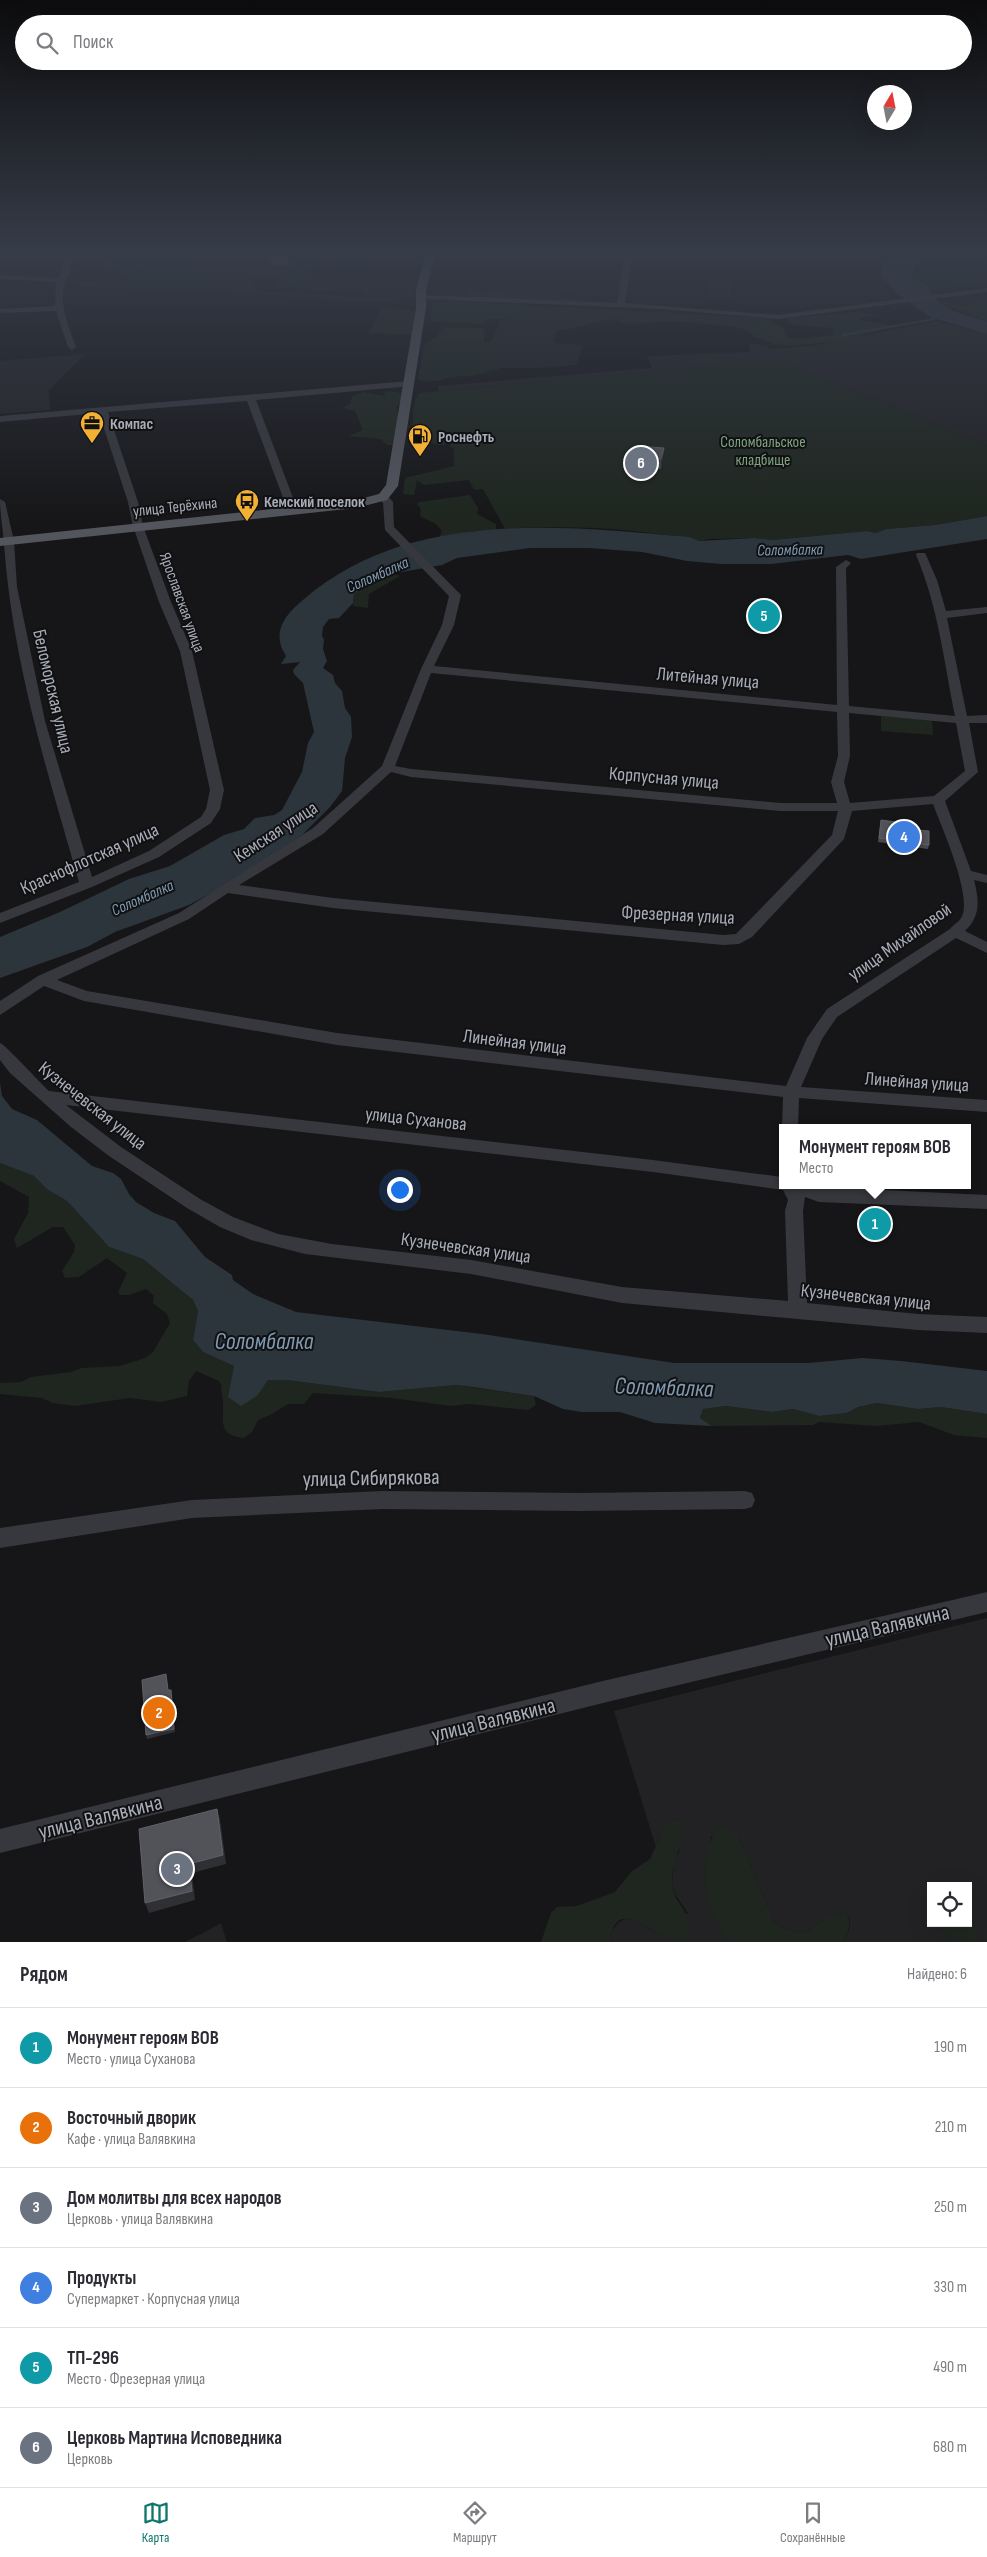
<!DOCTYPE html>
<html lang="ru">
<meta charset="utf-8">
<style>
:root{--surface:#fff;--page:#f7f7f7;--text:#2b2b33;--muted:#7c7c81;--line:#e1e1e2;--accent:#0f766e}
body{margin:0;font-family:"Sofia Sans Condensed",sans-serif;background:var(--page);color:var(--text)}
.controls{position:absolute;right:15px;bottom:15px;display:grid;overflow:hidden;border-radius:0px;box-shadow:0 5px 20px #0002}
.controls button{width:45px;height:45px;display:grid;place-items:center;padding:0;border:0;border-bottom:1px solid var(--line);background:var(--surface);color:var(--text);font:25px sans-serif}
.compass{position:absolute;left:867px;top:85px;width:45px;height:45px;border-radius:50%;background:var(--surface);box-shadow:0 5px 20px #0002;rotate:10deg}
.you{position:absolute;left:399px;top:1189px;width:18px;height:18px;margin:-12px;border:4px solid #fff;border-radius:50%;background:#1a73e8;box-shadow:0 0 0 8px #1a73e833}
.badge{display:grid;place-items:center;width:32px;height:32px;border-radius:50%;background:var(--accent);color:#fff;font-size:16px;font-weight:700}
.pin{position:absolute;translate:-50% -50%;border:2px solid #fff;box-shadow:0 1px 5px #0006}
.popup{position:absolute;left:779px;top:1124px;width:192px;height:65px;box-sizing:border-box;display:grid;place-content:center;border-radius:0px;background:var(--surface);filter:drop-shadow(0 1px 4px #0005);font-size:16px;white-space:nowrap;color:var(--muted)}
.popup b{font-size:19px;color:var(--text)}
.popup::after{content:'';position:absolute;left:50%;top:100%;margin-left:-10px;border:10px solid transparent;border-top-color:var(--surface)}
.list{margin:0;padding:0;list-style:none}
h2{display:flex;justify-content:space-between;align-items:center;height:65px;margin:0;padding:0 20px;font-size:21px}
h2 small{font-size:16px;font-weight:400;color:var(--muted)}
.list li{display:grid;grid-template-columns:32px 1fr auto;gap:15px;align-items:center;box-sizing:border-box;height:80px;padding:0 20px;border-top:1px solid var(--line)}
.list b{display:block;font-size:19px;white-space:nowrap}
.list p{margin:0;font-size:16px;white-space:nowrap;color:var(--muted)}
.list em{font-size:16px;font-style:normal;color:var(--muted)}
.icon{flex:none;width:28px;height:28px;fill:none;stroke:currentColor;stroke-width:2;stroke-linecap:round;stroke-linejoin:round}
.map{position:relative;flex:none;width:987px;height:1942px;overflow:hidden}
.search{position:absolute;background:var(--surface);box-shadow:0 5px 20px #0002;left:15px;right:15px;top:15px;height:55px;display:flex;align-items:center;gap:12px;box-sizing:border-box;padding:0 18px;border-radius:28px;color:var(--muted);font-size:19px}
.sheet{height:545px;background:var(--surface)}
nav{display:flex;justify-content:space-around;align-items:center;box-sizing:border-box;height:70px;border-top:1px solid var(--line);background:var(--surface);font-size:14px;color:var(--muted)}
nav a{display:grid;justify-items:center;gap:2px}
nav .on{color:var(--accent)}
.map>svg:first-child{display:block}
.built{fill:#222225;fill-rule:evenodd}
.green{fill:#1e261f}
.water{fill:#2c353c}
.lines{fill:none;stroke-linecap:round;stroke-linejoin:round}
.stream{stroke:#2c353c;stroke-width:2.5}
.minor{fill:#37383d;fill-rule:evenodd}
.major{fill:#53555c;fill-rule:evenodd}
.wall{fill:#47494d}
.shaded-wall{fill:#2f3033}
.building{fill:#525359;stroke:#5f6168}
.labels{text-anchor:middle;stroke-width:4;stroke-linejoin:round;paint-order:stroke}
.far-poi-label{font-size:16px;font-weight:bold;fill:#a8adb8;stroke:#111113;text-anchor:start}
.far-park-label{font-size:16px;fill:#7fa381;stroke:#111113}
.far-street-label{font-size:16px;fill:#a8adb8;stroke:#111113}
.far-water-label{font-size:16px;font-style:italic;fill:#7f9bb3;stroke:#111113}
.street-label{font-size:19px;fill:#a8adb8;stroke:#111113}
.near-street-label{font-size:22px;fill:#a8adb8;stroke:#111113}
.near-water-label{font-size:24px;font-style:italic;fill:#7f9bb3;stroke:#111113}
</style>
<div class="map">
<svg width="987" height="1942" viewBox="0 0 987 1942">
<rect width="100%" height="100%" fill="#161618"/>
<g class="built">
<polygon points="89,252 317,252 296,279 79,268"/>
<polygon points="500,320 559,324 553,341 555,343 583,345 576,365 539,368 479,368"/>
<polygon points="937,321 987,334 987,446 777,360 439,391 438,386 652,368 647,356 750,352 749,344 767,345 768,349 812,346"/>
<polygon points="85,354 49,390 50,410 0,414 0,361"/>
<path d="M987,1618V1942H843L849,1930L850,1920L846,1911L822,1921L808,1932L800,1933L782,1927L774,1922L739,1837L711,1836L704,1881L728,1942H611L612,1931L618,1923L625,1919L635,1920L657,1933L688,1913L675,1894L672,1884L674,1860L679,1853L681,1821L674,1820L660,1836L656,1847L614,1711ZM931,1886H968V1923H931Z"/>
<polygon points="221,1923 227,1942 185,1942 201,1934"/>
</g>
<g class="green">
<polygon points="91,252 120,252 111,261 92,264 100,267 98,268 79,271"/>
<path d="M165,252H268L271,256L265,263L281,270L205,267L197,268V272L215,277L257,276L253,281L254,288L261,291L364,297L362,294L367,291H317L295,287L265,289L279,284L272,276L298,269L308,252H329L323,262L310,270L307,276L411,281L415,284V295L395,302H356L237,292L81,287L67,281L121,284L132,274L103,271L125,268L117,263C127,259 133,265 141,265C150,266 157,261 165,259L162,255Z"/>
<path d="M348,252H390V253L387,259C376,264 363,255 353,260L368,264L360,267L378,270L341,269L332,266L346,258Z"/>
<polygon points="926,252 987,252 987,286 929,289 928,286 912,279 914,267"/>
<polygon points="710,281 732,282 730,298 708,297"/>
<polygon points="467,284 575,289 577,291 544,292 496,287 472,288"/>
<polygon points="506,289 560,294 562,294 561,298 591,300 582,302 464,297 469,290 484,293"/>
<polygon points="987,298 987,321 941,304 941,301 963,306"/>
<path d="M449,301L748,317L768,320L785,329L787,337L802,339L832,335L833,328L796,325L788,323L789,318L860,312L880,316L860,318V320L887,324L891,327L847,340L791,346L773,344L755,337L747,330L731,326L671,321L629,324L619,322V319C598,319 577,330 556,330L558,324L500,319H490L482,324L431,321V307L435,303Z"/>
<polygon points="383,308 405,309 419,314 412,327 412,335 368,333"/>
<path d="M443,327L483,328L485,331L484,342L511,346L510,348L491,347L484,364L479,367L503,369C493,370 485,373 476,375C469,377 460,375 453,377C441,379 431,385 418,379L424,345L436,337Z"/>
<path d="M777,360L987,446V516L935,525L886,529L876,533L867,531L773,540L754,538L710,539L699,541C638,528 567,525 505,529L483,489L474,490L469,480L424,485L417,480L414,495L403,494L405,478L454,466V448L450,447V444L439,445L411,439C414,427 410,400 420,393Z"/>
<polygon points="388,391 401,393 402,401 397,407 399,417 394,445 387,445 381,439 348,436 363,430 355,411 342,408 350,404 352,397 363,392 385,396 384,393"/>
<polygon points="470,495 478,508 477,514 496,524 496,531 474,531 439,538 442,531 436,524 420,516 421,509 417,504 419,502"/>
<path d="M394,574L400,576L369,594L368,608L353,606L354,594C361,589 370,584 375,577Z"/>
<polygon points="881,716 932,720 933,735 881,731"/>
<path d="M0,1163L34,1176L48,1190L67,1201L109,1247L143,1259L193,1300L198,1311L193,1340L203,1352L234,1366L229,1397L258,1395L268,1380H287L379,1392L455,1385L534,1396L536,1405L528,1410L469,1404L451,1406L392,1398L313,1393L304,1404H288L268,1416L258,1420L252,1432L244,1438C217,1435 224,1422 223,1401C222,1395 221,1390 221,1385L219,1381L196,1371L189,1381L187,1396L161,1402L130,1398L75,1406L53,1403L42,1398L0,1394V1383L21,1382L31,1377L71,1372L82,1368L120,1366L145,1358L153,1352L170,1323L167,1314L153,1303L154,1296L146,1289L129,1295H120L118,1292L127,1273L107,1258L79,1277L65,1278L62,1271L74,1252L75,1245L63,1227H53L17,1248L14,1239L28,1213L29,1197L0,1181Z"/>
<polygon points="877,1403 918,1409 941,1407 987,1414 987,1438 954,1435 919,1422 876,1426 819,1422 813,1425 712,1426 700,1418 703,1409 726,1406 772,1412 793,1409 821,1416 847,1413 858,1407"/>
<path d="M674,1820L681,1821C687,1843 671,1860 672,1882C673,1906 693,1909 689,1937C686,1938 682,1941 678,1941C658,1942 614,1890 611,1942H541L551,1913L557,1907L577,1906L615,1892L632,1871L650,1859L666,1824Z"/>
<path d="M723,1825L739,1837L774,1922L782,1927L800,1933L808,1932L828,1916L846,1911C852,1923 849,1930 843,1942H728L710,1909L704,1881L707,1850L716,1827Z"/>
<path d="M968,1899L971,1900C975,1913 973,1927 978,1941L986,1942H950L951,1938L946,1931L939,1927V1923H968Z"/>
</g>
<g class="water">
<path d="M894,252H926L914,267L912,279L928,286C934,309 966,315 987,321V334L930,317L897,294L881,275L882,266Z"/>
<path d="M987,516V539L861,559L848,555L771,564H721L687,561L642,552L589,548H530L457,558L442,565L379,576L354,594L353,603L339,618L329,619L323,627L322,636L324,640L323,649L327,661L323,668L333,675L335,683L342,691L345,708L351,717L352,737L345,758L342,791L330,807L302,835L233,881L189,905L115,932L87,947L0,978V937L60,912L129,879L170,866L224,835L244,829L255,818L274,815L282,810L302,772L308,743L314,732L303,683L294,674L293,670L300,662L281,664L286,656C271,632 284,616 304,599C410,508 561,526 689,537L699,541L754,538L773,540L867,531L876,533L886,529L935,525Z"/>
<polygon points="0,1083 2,1096 12,1109 37,1120 92,1166 113,1173 121,1179 129,1194 136,1202 154,1213 175,1221 205,1257 232,1275 233,1280 253,1294 296,1312 482,1334 674,1363 808,1363 863,1358 901,1361 987,1371 987,1414 941,1407 918,1409 877,1403 858,1407 847,1413 820,1416 793,1409 772,1412 726,1406 703,1409 700,1418 712,1426 655,1423 620,1412 582,1412 563,1409 534,1396 473,1387 455,1385 379,1392 287,1380 268,1380 258,1395 241,1406 228,1397 234,1366 203,1352 193,1340 198,1311 193,1300 143,1259 109,1247 67,1201 48,1190 34,1176 0,1163"/>
</g>
<g class="lines">
<polyline class="stream" points="843,335 934,319"/>
<g class="minor">
<path d="M71,252H78L69,267L70,272C55,297 67,322 76,347L72,350L68,347L56,311L0,313V309L55,306L56,282L0,279V275L59,278L62,272L61,267Z"/>
<polygon points="626,252 634,252 625,303 778,315 987,288 987,292 778,319 660,309 422,299 418,297 422,295 617,303"/>
<path d="M409,381L412,382V386L256,400L298,511L293,514L288,511L247,401L108,412L138,502L143,526L171,602L192,651L224,790L220,809L211,823L159,857L92,887L0,923V913L79,882C47,771 12,660 4,544C3,529 0,515 0,499L5,502L14,541L17,587L45,721L92,877L149,851L201,817L206,809L210,790L180,651L159,602L133,526L128,502L99,413L0,422V416Z"/>
<path d="M379,495H387L393,502L394,527L461,595L454,625L434,666L837,705L836,567L846,560L851,563L846,568L849,706L955,716C944,662 938,606 916,555L917,553H925L926,555L937,580L946,611L987,607V613L947,618L967,716L987,715V723H969L978,772L945,801L971,871L987,875V883L974,880C979,900 981,916 965,931L987,942V953L956,938L837,1017L822,1039L801,1087L987,1100V1112L799,1098L798,1128L782,1129L783,1097L337,1045L84,1001L44,986L0,1015V1001L38,976L179,913L313,828L382,766L421,669L442,625L449,596L385,530L383,503L378,497ZM431,673L837,712L838,756L831,782L837,803H780L411,769L395,766ZM849,713L956,723L965,771L934,796L850,803L844,782L850,756ZM391,772L411,777L780,811H838L832,835L736,934L723,935L333,898L239,885L323,834ZM933,804C941,826 974,898 961,918C959,922 953,925 950,929L827,1009L807,1038L786,1086L337,1033L87,991L57,980L189,919L228,893L333,908L723,945L739,944L752,937L844,839L852,811Z"/>
<path d="M0,1043C6,1045 40,1083 49,1091L653,1160L782,1177V1185L987,1195V1209L819,1202L805,1197L803,1211L807,1303L918,1314L987,1317V1333L918,1330L622,1303L471,1274L305,1254L251,1240L220,1227L187,1208L109,1156L71,1127L10,1073L0,1060ZM66,1105L653,1172L783,1190L788,1200L785,1211L788,1301L622,1287L471,1260L332,1244L278,1234L233,1217L200,1199L121,1147Z"/>
<polygon points="382,1491 578,1493 745,1491 752,1493 755,1500 752,1507 745,1509 578,1511 382,1509 192,1518 0,1548 0,1528 192,1500"/>
<polygon points="987,1592 987,1612 607,1702 0,1853 0,1829 607,1680"/>
</g>
<polygon class="major" points="426,252 436,252 426,290 426,308 398,486 387,500 356,508 0,546 0,538 356,500 379,494 386,485 416,308 416,290"/>
</g>
<g class="wall">
<polygon points="133,252 155,252 149,260 134,259"/>
<polygon points="274,252 297,252 288,266 271,265 271,257"/>
<polygon points="664,448 661,469 635,467 635,457"/>
<polygon points="881,820 917,830 929,845 928,849 878,842"/>
</g>
<g class="shaded-wall">
<polygon points="148,252 155,252 149,260"/>
<polygon points="291,252 297,252 288,266 287,257"/>
<polygon points="664,448 663,458 661,469 661,459"/>
<polygon points="171,1690 172,1693 175,1732 147,1739 146,1735"/>
<polygon points="217,1809 220,1819 226,1864 192,1873 195,1900 149,1913 145,1903 189,1864"/>
</g>
<g class="building">
<polygon points="274,252 291,252 287,257 271,257"/>
<polygon points="637,446 664,448 661,459 635,457"/>
<polygon points="881,820 917,825 917,830 929,831 929,845 879,838"/>
<polygon points="166,1674 168,1690 171,1690 174,1729 146,1735 142,1680"/>
<polygon points="217,1809 223,1855 189,1864 192,1891 145,1903 139,1829"/>
</g>
<linearGradient id="sky" x2="0" y2="1"><stop stop-color="#0c0c0d"/><stop offset="0.48" stop-color="#363c48"/><stop offset="1" stop-color="#363c48" stop-opacity="0"/></linearGradient>
<rect width="987" height="524" fill="url(#sky)"/>
<defs>
<g id="office-pin" transform="scale(1.25)"><path d="M0 17L-7.5 6A9.5 9.5 0 1 1 7.5 6Z" fill="#f2b134" stroke="#111113"/><path d="M-6-3h4V-5.5h4V-3h4V5H-6ZM-1-4.5V-3h2v-1.5ZM-6 0V1H6V0Z" fill="#111"/></g>
<g id="fuel-pin" transform="scale(1.25)"><path d="M0 17L-7.5 6A9.5 9.5 0 1 1 7.5 6Z" fill="#f2b134" stroke="#111113"/><path d="M-5.5-6h7V0h2V4h1.3V-2.5L3-4.5l.8-.8L6-3V5H2.5V1h-1V6h-7ZM-4.2-4.7v3.2H.2V-4.7Z" fill="#111"/></g>
<g id="bus-pin" transform="scale(1.25)"><path d="M0 17L-7.5 6A9.5 9.5 0 1 1 7.5 6Z" fill="#f2b134" stroke="#111113"/><path d="M-5-6H5V4H4V6H2V4H-2V6H-4V4H-5ZM-3.5-4V0h7V-4ZM-3.5 1.2v1.5H-2V1.2ZM2 1.2v1.5H3.5V1.2Z" fill="#111"/></g>
</defs>
<g fill-rule="evenodd">
<use href="#office-pin" x="92" y="423"/>
<use href="#fuel-pin" x="420" y="436"/>
<use href="#bus-pin" x="247" y="501"/>
</g>
<g class="labels">
<g class="far-poi-label">
<text x="110" y="429">Компас</text>
<text x="438" y="442">Роснефть</text>
<text x="264" y="507">Кемский поселок</text>
</g>
<g class="far-park-label">
<text x="763" y="447">Соломбальское<tspan x="763" dy="18">кладбище</tspan></text>
</g>
<g class="far-street-label">
<text transform="translate(175 506) rotate(-6)" y="6">улица Терёхина</text>
<text transform="translate(183 602) rotate(70)" y="6">Ярославская улица</text>
</g>
<g class="far-water-label">
<text transform="translate(790 549) rotate(-1)" y="6">Соломбалка</text>
<text transform="translate(377 574) rotate(-24)" y="6">Соломбалка</text>
<text transform="translate(142 897) rotate(-24)" y="6">Соломбалка</text>
</g>
<g class="street-label">
<text transform="translate(708 677) rotate(5)" y="7">Литейная улица</text>
<text transform="translate(54 691) rotate(77)" y="7">Беломорская улица</text>
<text transform="translate(664 777) rotate(5)" y="7">Корпусная улица</text>
<text transform="translate(275 831) rotate(-33)" y="7">Кемская улица</text>
<text transform="translate(89 858) rotate(-24)" y="7">Краснофлотская улица</text>
<text transform="translate(678 914) rotate(3)" y="7">Фрезерная улица</text>
<text transform="translate(899 941) rotate(-35)" y="7">улица Михайловой</text>
<text transform="translate(515 1041) rotate(7)" y="7">Линейная улица</text>
<text transform="translate(917 1081) rotate(4)" y="7">Линейная улица</text>
<text transform="translate(93 1105) rotate(38)" y="7">Кузнечевская улица</text>
<text transform="translate(416 1118) rotate(6)" y="7">улица Суханова</text>
<text transform="translate(466 1247) rotate(8)" y="7">Кузнечевская улица</text>
<text transform="translate(866 1296) rotate(6)" y="7">Кузнечевская улица</text>
</g>
<g class="near-street-label">
<text transform="translate(371 1477) rotate(-1)" y="8">улица Сибирякова</text>
<text transform="translate(887 1625) rotate(-13)" y="8">улица Валявкина</text>
<text transform="translate(493 1719) rotate(-14)" y="8">улица Валявкина</text>
<text transform="translate(100 1816) rotate(-14)" y="8">улица Валявкина</text>
</g>
<g class="near-water-label">
<text x="264" y="1349">Соломбалка</text>
<text transform="translate(664 1387) rotate(2)" y="8">Соломбалка</text>
</g>
</g>
</svg>
<div class="controls">
<button><svg class="icon" aria-label="locate" viewBox="0 0 24 24"><circle cx="12" cy="12" r="6"/><path d="M12 2v4M12 18v4M2 12h4M18 12h4"/></svg></button>
</div>
<svg class="compass" viewBox="-18 -18 36 36"><path d="M0-13l5 13h-10z" fill="#e53935"/><path d="M0 13l5-13h-10z" fill="#7c7c81"/></svg>
<div class="you"></div>
<div class="pin badge" style="left:875px;top:1224px;background:#0f9aa8">1</div>
<div class="popup"><b>Монумент героям ВОВ</b>Место</div>
<div class="pin badge" style="left:159px;top:1713px;background:#e8710a">2</div>
<div class="pin badge" style="left:177px;top:1869px;background:#6b7280">3</div>
<div class="pin badge" style="left:904px;top:837px;background:#3f7fe0">4</div>
<div class="pin badge" style="left:764px;top:616px;background:#0f9aa8">5</div>
<div class="pin badge" style="left:641px;top:463px;background:#6b7280">6</div>
<div class="search"><svg class="icon" aria-label="search" viewBox="0 0 24 24"><circle cx="10" cy="10" r="6"/><path d="M15 15l6 6"/></svg>Поиск</div>
</div>
<section class="sheet">
<h2>Рядом<small>Найдено: 6</small></h2>
<ul class="list">
<li><span class="badge" style="background:#0f9aa8">1</span><div><b>Монумент героям ВОВ</b><p>Место · улица Суханова</p></div><em>190 m</em></li>
<li><span class="badge" style="background:#e8710a">2</span><div><b>Восточный дворик</b><p>Кафе · улица Валявкина</p></div><em>210 m</em></li>
<li><span class="badge" style="background:#6b7280">3</span><div><b>Дом молитвы для всех народов</b><p>Церковь · улица Валявкина</p></div><em>250 m</em></li>
<li><span class="badge" style="background:#3f7fe0">4</span><div><b>Продукты</b><p>Супермаркет · Корпусная улица</p></div><em>330 m</em></li>
<li><span class="badge" style="background:#0f9aa8">5</span><div><b>ТП-296</b><p>Место · Фрезерная улица</p></div><em>490 m</em></li>
<li><span class="badge" style="background:#6b7280">6</span><div><b>Церковь Мартина Исповедника</b><p>Церковь</p></div><em>680 m</em></li>
</ul>
</section>
<nav>
<a class="on"><svg class="icon" aria-label="map" viewBox="0 0 24 24"><path d="M3 6l6-2 6 2 6-2v14l-6 2-6-2-6 2zM9 4v14M15 6v14"/></svg>Карта</a>
<a><svg class="icon" aria-label="directions" viewBox="0 0 24 24"><path d="M12 3l9 9-9 9-9-9zM9 14v-3h6M13 9l2 2-2 2"/></svg>Маршрут</a>
<a><svg class="icon" aria-label="saved" viewBox="0 0 24 24"><path d="M7 4h10v16l-5-4-5 4z"/></svg>Сохранённые</a>
</nav>
